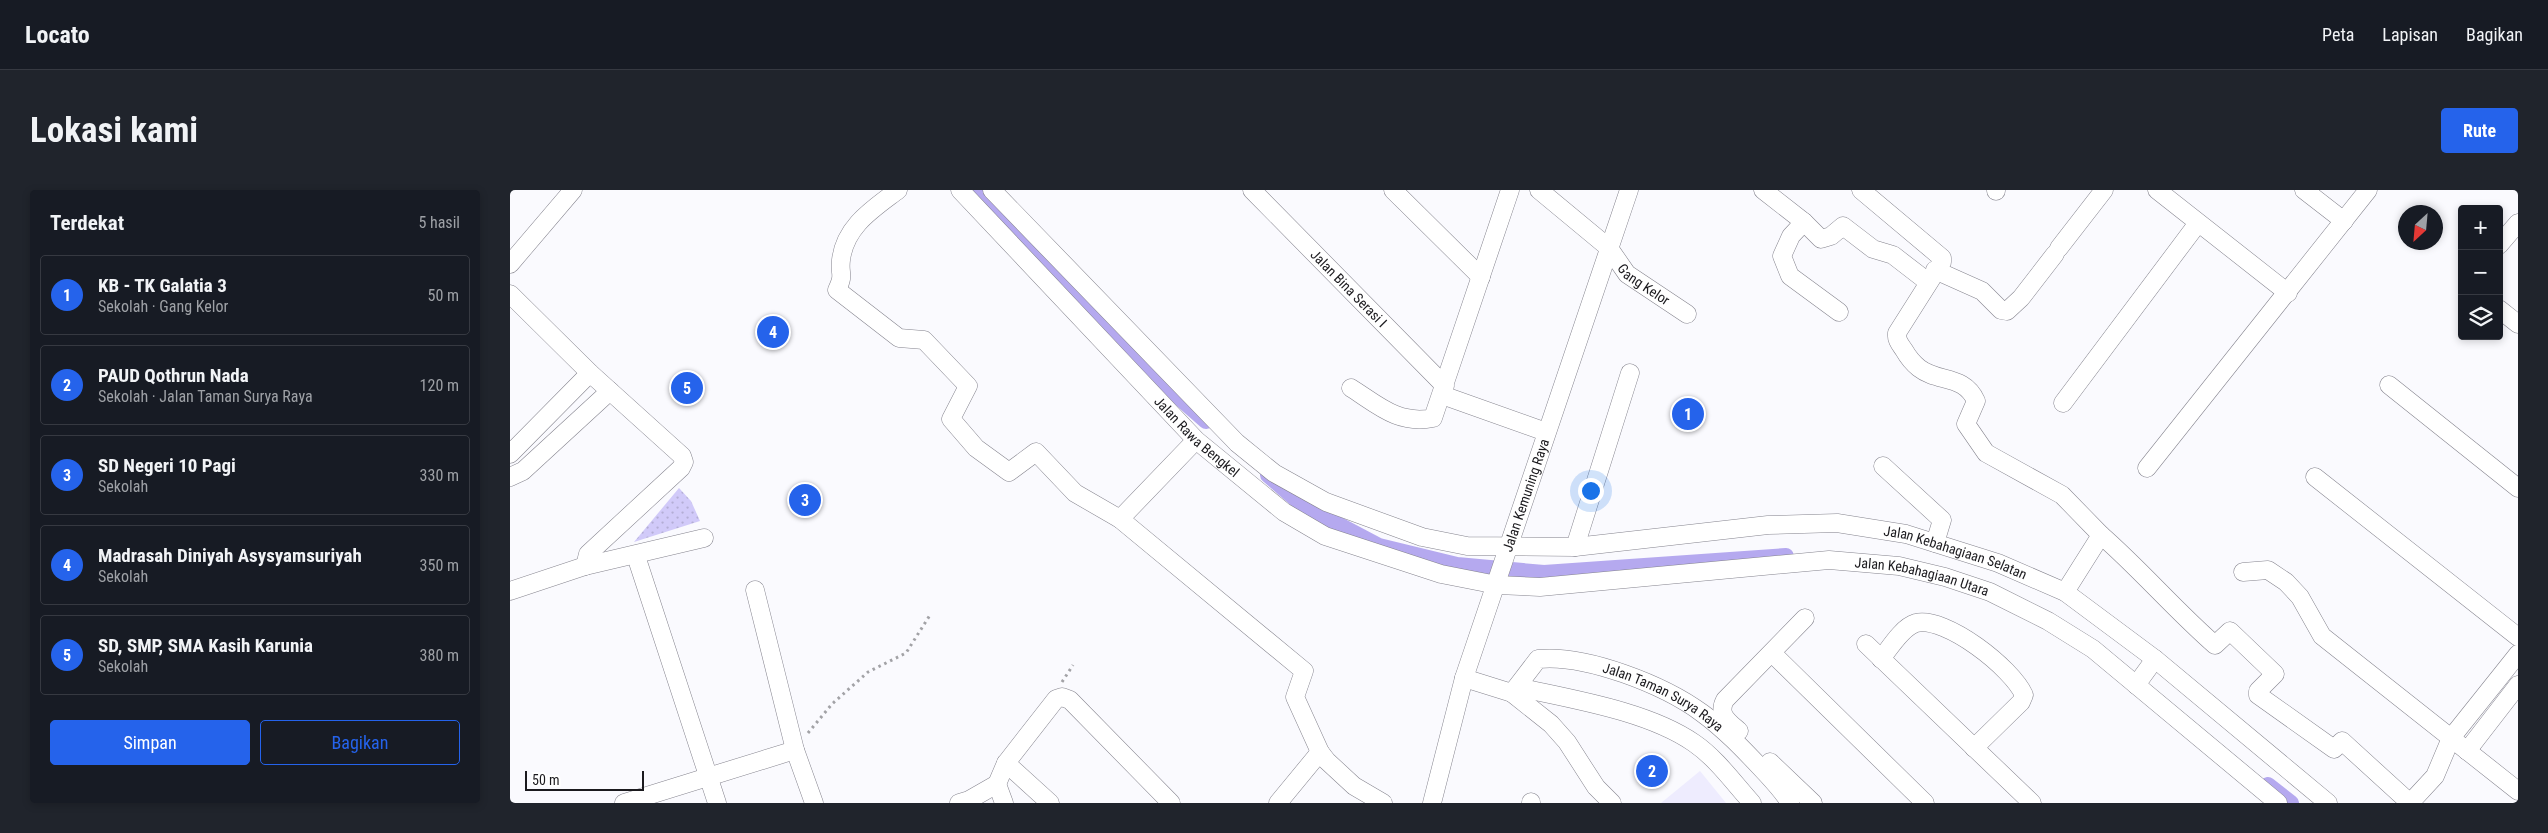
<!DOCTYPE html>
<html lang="id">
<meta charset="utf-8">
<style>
:root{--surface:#171b24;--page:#20242c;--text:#f1f3f6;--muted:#9ea1a6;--line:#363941;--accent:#2563eb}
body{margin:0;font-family:"Roboto Condensed",sans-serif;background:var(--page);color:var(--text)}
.controls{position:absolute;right:15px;top:15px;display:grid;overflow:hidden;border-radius:5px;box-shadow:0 2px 8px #0003}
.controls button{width:45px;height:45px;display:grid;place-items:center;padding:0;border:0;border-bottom:1px solid var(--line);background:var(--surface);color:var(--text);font:25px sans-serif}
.compass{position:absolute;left:1888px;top:15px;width:45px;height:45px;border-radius:50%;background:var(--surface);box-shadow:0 2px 8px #0003;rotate:206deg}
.scale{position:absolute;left:15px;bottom:12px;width:119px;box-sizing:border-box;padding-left:5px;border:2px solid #1b1a1e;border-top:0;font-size:14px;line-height:18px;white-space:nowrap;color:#1b1a1e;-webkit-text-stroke:4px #fff;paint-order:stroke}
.you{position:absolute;left:1080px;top:300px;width:18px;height:18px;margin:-12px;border:4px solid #fff;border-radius:50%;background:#1a73e8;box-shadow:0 0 0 8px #1a73e833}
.badge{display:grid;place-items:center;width:32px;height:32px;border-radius:50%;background:var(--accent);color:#fff;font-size:16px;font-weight:700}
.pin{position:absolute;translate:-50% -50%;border:2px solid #fff;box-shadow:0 1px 5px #0006}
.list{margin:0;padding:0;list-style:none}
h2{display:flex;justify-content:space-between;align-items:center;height:65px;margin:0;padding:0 20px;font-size:21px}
h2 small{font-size:16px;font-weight:400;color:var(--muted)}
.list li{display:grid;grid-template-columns:32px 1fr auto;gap:15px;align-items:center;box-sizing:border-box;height:80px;margin:0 10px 10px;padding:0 10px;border:1px solid var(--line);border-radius:5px}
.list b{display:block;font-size:19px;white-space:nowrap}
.list p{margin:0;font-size:16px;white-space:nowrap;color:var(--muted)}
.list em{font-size:16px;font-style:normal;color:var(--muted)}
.actions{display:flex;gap:10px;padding:15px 20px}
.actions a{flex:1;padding:11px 0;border:1px solid var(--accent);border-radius:5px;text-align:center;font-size:18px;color:var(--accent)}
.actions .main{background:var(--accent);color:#fff}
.icon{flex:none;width:28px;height:28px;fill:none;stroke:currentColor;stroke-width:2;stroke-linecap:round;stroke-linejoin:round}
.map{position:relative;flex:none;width:2008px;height:613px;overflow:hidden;border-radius:5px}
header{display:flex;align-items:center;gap:30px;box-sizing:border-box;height:70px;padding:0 25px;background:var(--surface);border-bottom:1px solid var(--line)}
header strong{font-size:24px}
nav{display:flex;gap:28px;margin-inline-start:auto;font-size:18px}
.intro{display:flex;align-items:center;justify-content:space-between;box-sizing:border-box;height:120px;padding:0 30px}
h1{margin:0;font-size:35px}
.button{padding:12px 22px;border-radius:5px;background:var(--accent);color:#fff;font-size:18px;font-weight:700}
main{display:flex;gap:30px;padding:0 30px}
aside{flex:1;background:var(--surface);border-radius:5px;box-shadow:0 2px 8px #0003}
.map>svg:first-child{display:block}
.built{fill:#eeecfe}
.grass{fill:url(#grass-dots)}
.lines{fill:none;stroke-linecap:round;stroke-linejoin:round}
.canal{stroke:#b5a9ef;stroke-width:16}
.minor-casing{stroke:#85848e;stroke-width:19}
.path{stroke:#a2a2a6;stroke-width:3;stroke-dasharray:2.5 4;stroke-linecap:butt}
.minor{stroke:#fff;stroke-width:18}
.labels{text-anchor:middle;stroke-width:4.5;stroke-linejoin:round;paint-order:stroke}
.street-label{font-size:14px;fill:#1b1a1e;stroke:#fff}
</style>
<header>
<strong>Locato</strong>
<nav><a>Peta</a><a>Lapisan</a><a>Bagikan</a></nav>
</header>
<div class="intro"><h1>Lokasi kami</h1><a class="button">Rute</a></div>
<main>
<aside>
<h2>Terdekat<small>5 hasil</small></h2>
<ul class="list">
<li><span class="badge">1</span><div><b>KB - TK Galatia 3</b><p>Sekolah · Gang Kelor</p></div><em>50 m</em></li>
<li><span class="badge">2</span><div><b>PAUD Qothrun Nada</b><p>Sekolah · Jalan Taman Surya Raya</p></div><em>120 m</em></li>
<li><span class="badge">3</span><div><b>SD Negeri 10 Pagi</b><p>Sekolah</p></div><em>330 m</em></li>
<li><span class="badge">4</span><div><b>Madrasah Diniyah Asysyamsuriyah</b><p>Sekolah</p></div><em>350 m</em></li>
<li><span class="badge">5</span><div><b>SD, SMP, SMA Kasih Karunia</b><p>Sekolah</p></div><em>380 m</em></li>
</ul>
<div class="actions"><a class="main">Simpan</a><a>Bagikan</a></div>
</aside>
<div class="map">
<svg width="2008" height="613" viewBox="0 0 2008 613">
<defs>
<pattern id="grass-dots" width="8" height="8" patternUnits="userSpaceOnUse" patternTransform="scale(1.25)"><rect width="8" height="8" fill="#d1caf9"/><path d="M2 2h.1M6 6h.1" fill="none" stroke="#b3add5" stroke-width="1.8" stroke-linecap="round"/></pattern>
</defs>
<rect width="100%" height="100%" fill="#fafafe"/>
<polygon class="built" points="1190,581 1216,613 1151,613"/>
<polygon class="grass" points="169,298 181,311 190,331 124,352"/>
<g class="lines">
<g class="canal">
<polyline points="467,0 656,196 696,231"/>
<polyline points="758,285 795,317 869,356 947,375 1034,383 1276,366"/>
<polyline points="1758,595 1781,613"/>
</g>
<g class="minor-casing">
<g id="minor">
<path d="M388,0C363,19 335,36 331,70C329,85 335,83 327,100L389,148L414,150L458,196L441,229L466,258L499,282L526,262L565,303L610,329"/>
<path id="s1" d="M450,0L686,250L774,322L815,346L931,384L987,395L1030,397L1319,370L1389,376L1435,387L1480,402L1538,431L1583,459L1768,613"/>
<path id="s2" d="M482,0L727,253L764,283L816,312L912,347L957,356L1065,357L1258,335L1327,333L1396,344L1488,373L1555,402L1645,469L1818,613"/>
<path id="s3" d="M742,0L935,196"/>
<polyline points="883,0 971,87"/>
<path id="s4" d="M1029,0L1099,58L1117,84L1177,124"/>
<polyline points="1253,0 1294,32 1311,49 1321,46 1333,36 1363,59 1383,65 1418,92"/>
<path d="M1351,0L1432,68V72L1387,143C1386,150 1390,154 1394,160C1398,167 1404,174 1409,178C1428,193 1454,184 1466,211L1456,234L1476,263L1552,305L1591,345L1555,402"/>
<polyline points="1486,0 1486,1"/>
<polyline points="1647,0 1778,103"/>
<polyline points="1794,0 1834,31"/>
<polyline points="1294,32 1281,46 1272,66 1280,86 1329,122"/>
<polyline points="1989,55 2008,33"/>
<polyline points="1549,58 1594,0"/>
<polyline points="0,74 63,0"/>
<polyline points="1425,80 1472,101 1491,120 1497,121 1511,108 1545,64"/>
<polyline points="0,104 80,183 172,266 174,272 171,278 78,364 75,376"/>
<polyline points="1989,119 2008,134"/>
<polyline points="1879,195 2008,298"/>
<path d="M841,198C868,215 888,235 923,228L1000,0"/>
<polyline points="932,205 1036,242"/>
<polyline points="1553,213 1688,33"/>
<polyline points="686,250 610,329 794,481 785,507 810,562 817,571 844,596 873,613"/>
<polyline points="0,264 80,183"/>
<polyline points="1373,276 1432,330 1425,353"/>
<polyline points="1637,278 1858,0"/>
<polyline points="0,287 13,281 100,201"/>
<polyline points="1805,287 2008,447"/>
<path d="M1591,345C1631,380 1665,420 1705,455L1720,441L1765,484L1748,501V505L1824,559L1832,551L1900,613"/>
<polyline points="1065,357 1120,183"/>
<polyline points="126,366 207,613"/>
<polyline points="1733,382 1758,380 1776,392 1790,407 1812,446 2008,601"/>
<polyline points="245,400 285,560 304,613"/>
<polyline points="0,401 75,376 194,348"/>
<polyline points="1356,454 1522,613"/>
<polyline points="1262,463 1415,613"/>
<path d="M1371,469C1379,459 1392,437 1406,433C1436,426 1502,478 1514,505L1511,512L1464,558"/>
<polyline points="954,488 1002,503 1041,534 1057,552 1086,597 1102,613"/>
<polyline points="1626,495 1645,469"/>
<path d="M1007,497C1061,509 1138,521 1184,553C1206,568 1224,593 1242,613"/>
<path id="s5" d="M1002,503L1028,469C1076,464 1154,495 1192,523C1214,539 1233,559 1251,578C1261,589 1272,600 1280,613"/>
<path d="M1229,541C1219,532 1207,525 1215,510L1295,428"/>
<polyline points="1957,561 2008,495"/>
<polyline points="1260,572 1303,613"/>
<polyline points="496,573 540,613"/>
<polyline points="487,594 494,613"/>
<polyline points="114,613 285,560"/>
<polyline points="449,613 459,610 487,594 496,573 546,509 552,507 560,510 661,613"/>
<polyline points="768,613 810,562"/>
<path id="s6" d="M922,613L954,488L1119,0"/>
<polyline points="1021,613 1021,612"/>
<polyline points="1900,613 1925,586 1941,548 2008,464"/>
</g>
</g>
<g class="path">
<polyline points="552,492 563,475"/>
<polyline points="298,543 322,514 358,482 396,463 420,425"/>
</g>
<use href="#minor" class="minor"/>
</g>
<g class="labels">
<g class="street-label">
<text dy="5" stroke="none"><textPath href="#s4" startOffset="142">Gang Kelor</textPath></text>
<text dy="5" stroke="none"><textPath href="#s3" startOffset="138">Jalan Bina Serasi I</textPath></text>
<text dy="5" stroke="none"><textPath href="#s1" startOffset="342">Jalan Rawa Bengkel</textPath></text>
<text dy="5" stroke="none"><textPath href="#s6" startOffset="322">Jalan Kemuning Raya</textPath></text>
<text dy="5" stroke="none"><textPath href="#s2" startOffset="1101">Jalan Kebahagiaan Selatan</textPath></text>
<text dy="5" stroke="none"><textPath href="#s1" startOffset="1112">Jalan Kebahagiaan Utara</textPath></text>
<text dy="5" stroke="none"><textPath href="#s5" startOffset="176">Jalan Taman Surya Raya</textPath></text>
</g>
</g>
</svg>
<div class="controls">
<button>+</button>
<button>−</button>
<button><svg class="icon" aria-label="layers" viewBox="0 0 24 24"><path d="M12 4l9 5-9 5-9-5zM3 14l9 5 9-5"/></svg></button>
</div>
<svg class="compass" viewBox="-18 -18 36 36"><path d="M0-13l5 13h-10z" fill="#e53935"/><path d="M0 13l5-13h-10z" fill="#9ea1a6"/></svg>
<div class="scale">50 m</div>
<div class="you"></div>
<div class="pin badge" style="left:1178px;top:224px">1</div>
<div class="pin badge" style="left:1142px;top:581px">2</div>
<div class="pin badge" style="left:295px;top:310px">3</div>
<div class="pin badge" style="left:263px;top:142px">4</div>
<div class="pin badge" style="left:177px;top:198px">5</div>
</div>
</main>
